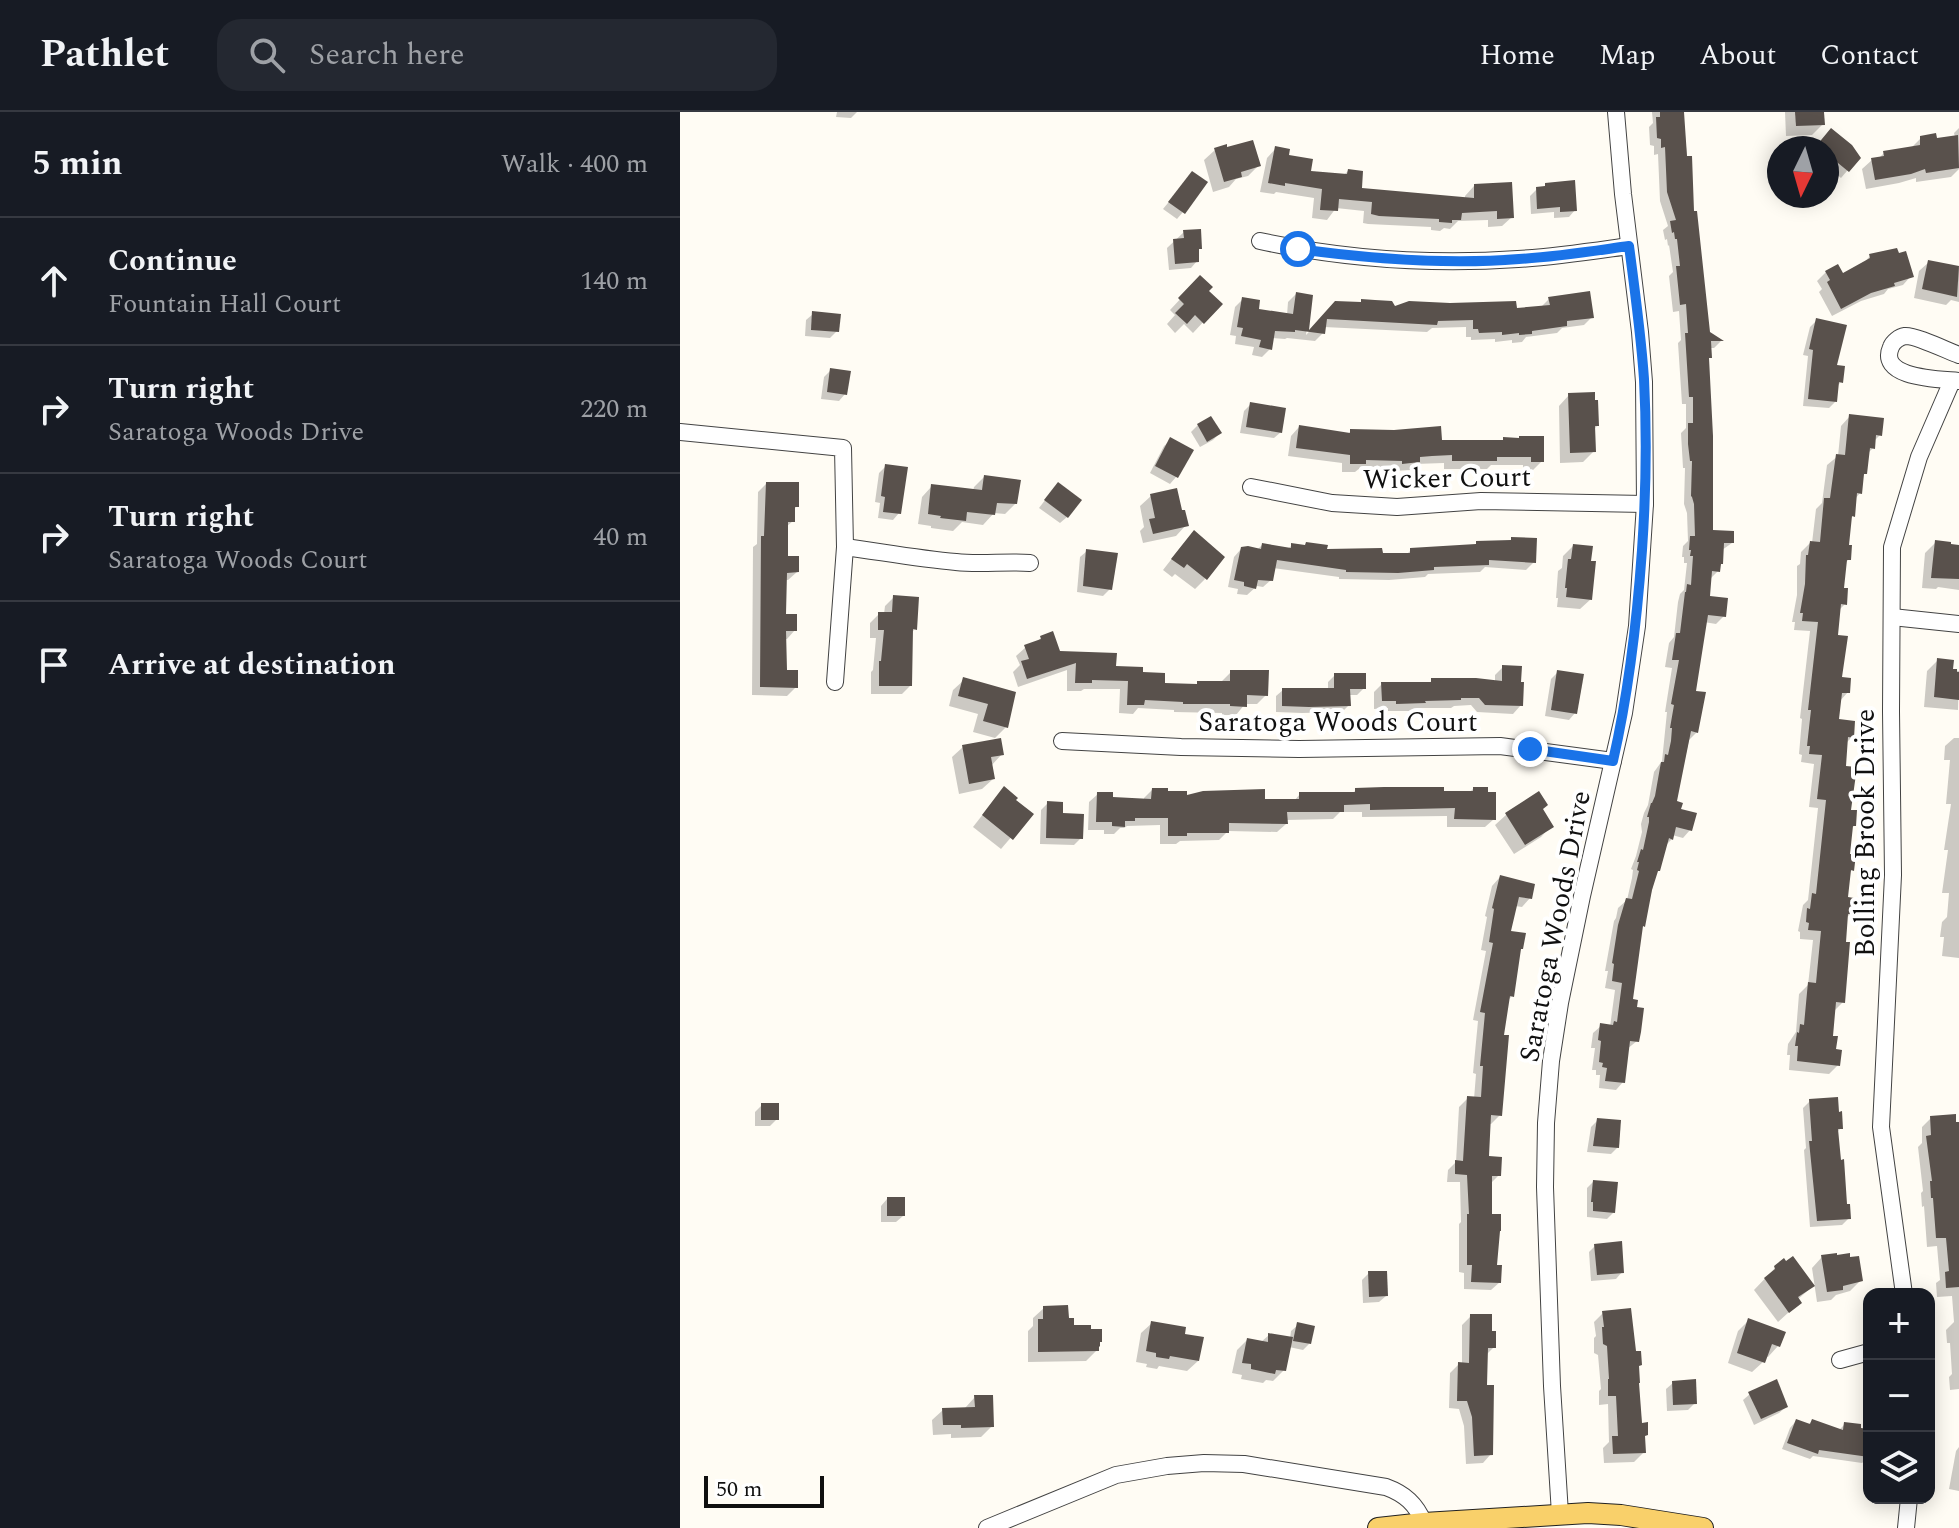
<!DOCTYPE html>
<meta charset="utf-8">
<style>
:root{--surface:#171b24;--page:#242831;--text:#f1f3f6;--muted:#9ea1a6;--line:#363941}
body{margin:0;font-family:Spectral,serif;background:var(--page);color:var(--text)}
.controls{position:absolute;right:24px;bottom:24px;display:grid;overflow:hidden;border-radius:16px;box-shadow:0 4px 20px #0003}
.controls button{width:72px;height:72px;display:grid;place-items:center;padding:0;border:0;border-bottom:2px solid var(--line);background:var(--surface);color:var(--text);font:40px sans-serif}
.compass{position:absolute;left:1087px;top:24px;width:72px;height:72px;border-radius:50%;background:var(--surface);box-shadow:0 4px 20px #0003;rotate:185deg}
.scale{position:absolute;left:24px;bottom:20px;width:120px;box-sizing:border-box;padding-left:8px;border:4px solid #101010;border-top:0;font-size:22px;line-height:28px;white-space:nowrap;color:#101010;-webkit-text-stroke:6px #fff;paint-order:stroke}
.stop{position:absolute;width:24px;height:24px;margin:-18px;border:6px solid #1a73e8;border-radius:50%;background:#fff}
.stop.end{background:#1a73e8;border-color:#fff;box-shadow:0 2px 8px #0008}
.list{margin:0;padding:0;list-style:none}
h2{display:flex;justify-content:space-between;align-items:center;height:104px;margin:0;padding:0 32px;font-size:34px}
h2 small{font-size:26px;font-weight:400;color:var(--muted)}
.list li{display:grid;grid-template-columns:52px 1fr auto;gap:24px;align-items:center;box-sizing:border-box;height:128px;padding:0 32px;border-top:2px solid var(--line)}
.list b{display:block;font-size:30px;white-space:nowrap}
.list p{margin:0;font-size:26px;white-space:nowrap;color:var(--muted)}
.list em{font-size:26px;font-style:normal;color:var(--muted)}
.icon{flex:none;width:44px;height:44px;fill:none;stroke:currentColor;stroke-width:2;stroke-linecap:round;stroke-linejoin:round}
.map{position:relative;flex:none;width:1279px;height:1416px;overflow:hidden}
header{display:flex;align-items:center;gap:48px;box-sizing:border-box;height:112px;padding:0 40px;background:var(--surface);border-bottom:2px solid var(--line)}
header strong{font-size:38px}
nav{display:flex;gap:44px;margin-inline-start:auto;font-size:28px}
.search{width:560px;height:72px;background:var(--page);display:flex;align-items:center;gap:20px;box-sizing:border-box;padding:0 28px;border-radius:24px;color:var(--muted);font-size:30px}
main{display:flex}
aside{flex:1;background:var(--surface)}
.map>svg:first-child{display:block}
.shadow{fill:#0003}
.building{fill:#59514c}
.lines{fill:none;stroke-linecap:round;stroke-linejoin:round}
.minor-casing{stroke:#434343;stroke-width:18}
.major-casing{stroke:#212121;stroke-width:22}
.minor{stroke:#fff;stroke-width:16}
.major{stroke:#f9d06a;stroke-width:20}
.route{stroke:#1a73e8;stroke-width:10}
.labels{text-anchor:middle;stroke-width:8;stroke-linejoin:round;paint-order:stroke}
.street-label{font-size:28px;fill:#101010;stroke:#fff}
</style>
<header>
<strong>Pathlet</strong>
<div class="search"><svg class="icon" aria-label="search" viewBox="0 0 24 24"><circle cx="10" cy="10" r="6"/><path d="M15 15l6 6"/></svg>Search here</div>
<nav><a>Home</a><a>Map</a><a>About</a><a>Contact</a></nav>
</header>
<main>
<aside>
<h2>5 min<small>Walk · 400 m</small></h2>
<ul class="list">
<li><svg class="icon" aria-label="ahead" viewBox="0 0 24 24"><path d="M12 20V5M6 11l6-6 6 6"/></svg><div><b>Continue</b><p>Fountain Hall Court</p></div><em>140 m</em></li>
<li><svg class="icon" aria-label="right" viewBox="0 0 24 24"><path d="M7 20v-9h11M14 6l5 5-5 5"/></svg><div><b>Turn right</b><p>Saratoga Woods Drive</p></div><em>220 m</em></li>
<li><svg class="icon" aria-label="right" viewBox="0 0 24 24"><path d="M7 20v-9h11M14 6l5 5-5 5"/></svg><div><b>Turn right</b><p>Saratoga Woods Court</p></div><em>40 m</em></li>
<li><svg class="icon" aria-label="arrive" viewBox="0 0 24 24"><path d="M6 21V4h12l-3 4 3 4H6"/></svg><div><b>Arrive at destination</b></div></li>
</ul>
</aside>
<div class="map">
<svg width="1279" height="1416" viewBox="0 0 1279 1416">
<rect width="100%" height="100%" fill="#fffcf4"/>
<g class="shadow">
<polygon points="157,0 177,0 171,6 156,5"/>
<polygon points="972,0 1003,0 1012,102 1028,221 1041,229 1034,236 1029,236 1027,247 1031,419 1052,431 1042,438 1038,459 1029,468 1027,486 1044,504 1036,512 1024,510 1013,580 1017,620 1009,628 995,691 1010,718 1003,726 992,723 992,727 985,734 976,761 963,814 961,816 950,889 957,929 947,937 943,970 936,978 919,976 920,963 916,963 916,958 912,958 915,936 911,936 913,921 921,914 930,915 935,878 925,876 928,859 925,859 934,809 936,806 938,796 947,788 952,766 953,758 951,757 956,744 962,720 961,712 964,701 968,693 974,660 982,649 987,600 985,600 992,556 985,555 989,531 994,525 998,490 1000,482 1004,478 1007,451 1004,451 1004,445 1002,445 1003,434 1008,429 1007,401 1004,392 1005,356 1003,356 1001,321 1006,316 1006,292 1002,292 998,231 1001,228 999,199 993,200 989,164 993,160 989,133 988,134 987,127 985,128 983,118 988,114 980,89 978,42 974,43 974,34 970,33 969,15 973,11"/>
<polygon points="1105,0 1142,0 1143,12 1132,23 1106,24"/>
<polygon points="1279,16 1279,57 1271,65 1236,70 1236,66 1219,71 1186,77 1182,57 1192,48 1198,47 1204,41 1230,37 1241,26 1255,29 1275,25 1274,21"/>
<polygon points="1145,25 1178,46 1161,66 1147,54 1147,36 1136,36"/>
<polygon points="596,36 629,61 663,64 668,59 679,78 785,87 785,84 794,74 832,105 822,114 808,115 808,108 778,109 770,117 764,116 760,119 751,118 751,115 688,112 683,111 684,99 656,96 647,108 632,106 634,86 596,80 594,82 580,80 587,46"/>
<polygon points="535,38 578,54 568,64 556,67 549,75 533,80 524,48"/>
<polygon points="506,69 503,100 497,107 483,97"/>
<polygon points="866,73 895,98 889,105 874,106 874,100 851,102 850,84 857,77 862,77"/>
<polygon points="504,120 520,136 517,140 517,149 511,156 489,158 487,136"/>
<polygon points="1190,144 1231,164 1223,173 1208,177 1204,182 1181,189 1152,204 1139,180 1142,177 1137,169 1146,160 1162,164 1181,154"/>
<polygon points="1249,150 1279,156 1279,190 1271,188 1266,193 1234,186 1239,159"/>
<polygon points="520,166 526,179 540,192 513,221 504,212 495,221 487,212 495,203 490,198"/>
<polygon points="616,182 631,184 626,223 656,191 714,196 835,198 861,195 869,187 912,205 904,213 882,216 877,221 846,225 842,230 832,231 832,228 815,230 815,227 791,228 791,225 786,225 786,215 752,216 747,220 644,215 643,221 635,229 607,226 605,227 592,226 590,237 582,245 572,243 574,235 555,232 556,224 550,223 555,195 563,187 576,198 607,203 608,190"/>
<polygon points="133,202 157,219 150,226 125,224 126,208"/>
<polygon points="1137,208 1161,270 1157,274 1155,290 1149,296 1123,294 1128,244 1123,243 1130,215"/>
<polygon points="151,258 165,282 159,289 141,287 144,265"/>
<polygon points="889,283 917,314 913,318 914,339 903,350 880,351 879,294"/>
<polygon points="571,292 601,320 594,326 560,321 564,299"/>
<polygon points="1170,304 1200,323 1194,329 1193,336 1187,342 1185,361 1182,365 1180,381 1175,387 1173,404 1170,407 1167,435 1169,447 1164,452 1162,478 1165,492 1159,498 1156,525 1159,566 1168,580 1159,590 1157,609 1172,625 1166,631 1164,656 1168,699 1174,714 1170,717 1167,743 1172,758 1169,761 1166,787 1171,801 1166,806 1163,890 1153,900 1151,925 1158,953 1149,962 1109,958 1110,943 1107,943 1108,932 1116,920 1119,882 1128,873 1133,828 1120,827 1120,820 1118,819 1123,793 1128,788 1138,696 1129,695 1134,652 1121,650 1122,643 1119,642 1122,607 1120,606 1130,519 1114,518 1115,510 1112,510 1117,483 1117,454 1120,452 1121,440 1130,431 1132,431 1136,397 1142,391 1147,353 1158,344 1161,314"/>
<polygon points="518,313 540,321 533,328 520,335 511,320"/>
<polygon points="619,315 667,323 671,319 760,330 822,330 862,349 853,358 843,358 843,353 811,353 807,357 764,357 764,351 735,352 730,358 714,359 714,357 680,356 675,360 662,360 662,351 608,344 611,324"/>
<polygon points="491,328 496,365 490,372 470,361 484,334"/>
<polygon points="206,354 219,401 213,408 198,406 200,391 195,390 199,361"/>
<polygon points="304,365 336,391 325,402 314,401 303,413 282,410 273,419 251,416 251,414 238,412 242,385 252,374 293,379 294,375"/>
<polygon points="86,372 117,394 113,398 113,409 106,415 106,446 117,460 108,468 104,468 104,504 115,518 107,527 104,527 105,560 116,575 107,584 72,583 73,435 77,432 78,380"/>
<polygon points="372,379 387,405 380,411 359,396"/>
<polygon points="471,384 506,413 496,424 463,431 460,419 464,415 460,394"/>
<polygon points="1256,430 1279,434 1279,478 1258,475 1256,477 1242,476 1245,441"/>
<polygon points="504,431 525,467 515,477 495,462 492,465 483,458"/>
<polygon points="582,433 607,438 612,433 645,439 701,444 726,443 731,438 854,450 846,458 805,455 800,460 748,462 745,465 709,468 659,467 659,465 593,456 591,468 583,475 577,474 567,483 557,482 558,477 548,475 554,445 561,437 577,438"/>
<polygon points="893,434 911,487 900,497 877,495 878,486 876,486 878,459 882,456 883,444"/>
<polygon points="407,439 430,477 423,484 397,480 400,445"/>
<polygon points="214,485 235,517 231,521 230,574 222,582 191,582 191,560 193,558 196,526 190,526 190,511 199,502 204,502 205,494"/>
<polygon points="361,526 378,541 460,562 483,573 514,574 518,571 542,569 551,560 586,583 577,592 565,592 556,603 542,603 542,601 494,600 494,598 458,596 453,602 439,601 440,577 404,577 401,579 387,579 387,558 338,575 333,560 340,553 336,544 346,535 355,531"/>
<polygon points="1258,548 1271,558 1279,559 1278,598 1244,595 1247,559"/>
<polygon points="823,555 841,593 833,602 797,600 791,593 774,594 771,596 738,596 735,599 708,599 708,596 694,597 694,580 702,572 749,572 752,568 815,570 815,563"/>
<polygon points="878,560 895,601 889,608 865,604 871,567"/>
<polygon points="655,563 684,576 677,583 669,583 669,593 662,600 622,601 596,600 596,584 603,578 648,578 648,570"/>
<polygon points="284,568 333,582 326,615 315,626 293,620 298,602 269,594 273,578"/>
<polygon points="1274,626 1279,626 1279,846 1262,844 1264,825 1260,825 1262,810 1267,805 1269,781 1262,781 1268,738 1264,738 1271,692 1266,692 1270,648 1264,648 1265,634"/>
<polygon points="283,635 322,642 311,654 313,667 302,677 279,682 272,645"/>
<polygon points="793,677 814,707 805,715 767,715 767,704 682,705 682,700 660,700 653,707 606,708 606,712 597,720 548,719 539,728 500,729 496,732 480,732 480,713 447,714 444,716 440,716 434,722 424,722 424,718 408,718 409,690 418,682 431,687 464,689 464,686 472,678 505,685 614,689 620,682 672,682 676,678 789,681"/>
<polygon points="859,682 861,698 871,714 861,725 834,742 815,713 826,703"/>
<polygon points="314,688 334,689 351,702 321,737 293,715"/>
<polygon points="368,691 401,726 394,733 360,732 361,698"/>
<polygon points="820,765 850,786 842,795 835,794 829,820 832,884 828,888 822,924 820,1003 811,1012 809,1012 807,1046 819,1063 810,1072 814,1155 820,1170 811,1178 784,1177 784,1161 779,1160 779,1112 781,1110 780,1070 767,1070 768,1058 776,1050 779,995 788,986 794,987 796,962 793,961 798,909 793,908 806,839 801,838 807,805 805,804 812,774"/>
<polygon points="1130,989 1161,1016 1157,1020 1165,1094 1169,1106 1162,1113 1130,1115 1124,1038 1126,1036 1123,996"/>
<polygon points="82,993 97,1007 90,1014 75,1014 75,1000"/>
<polygon points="1251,1006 1279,1014 1279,1277 1270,1278 1269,1265 1272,1262 1270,1231 1267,1231 1266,1218 1274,1210 1272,1184 1257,1185 1256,1171 1260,1168 1257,1134 1247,1135 1244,1094 1242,1095 1241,1081 1243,1079 1238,1035 1242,1031 1242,1015"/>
<polygon points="918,1008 938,1035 931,1042 907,1040 911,1015"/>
<polygon points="913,1070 934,1100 927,1107 907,1105 907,1076"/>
<polygon points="207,1087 223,1104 216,1110 201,1110 201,1094"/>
<polygon points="915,1134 942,1160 936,1167 911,1169 909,1140"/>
<polygon points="1142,1145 1181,1168 1170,1179 1156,1183 1151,1188 1137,1190 1132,1156"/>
<polygon points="1095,1156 1133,1174 1117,1188 1119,1191 1098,1210 1074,1178"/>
<polygon points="689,1161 706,1184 699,1190 683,1191 682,1168"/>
<polygon points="364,1196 387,1208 417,1238 406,1249 348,1250 348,1219 353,1214 353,1206"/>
<polygon points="923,1201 957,1255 964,1340 954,1350 924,1351 923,1336 929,1330 928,1292 919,1293 919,1279 921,1277 918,1243 914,1241 914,1226 916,1224 914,1210"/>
<polygon points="791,1204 810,1221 814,1235 806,1243 805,1275 811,1342 803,1351 786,1352 784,1314 779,1297 769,1296 770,1261 779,1252 782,1252 782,1213"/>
<polygon points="1069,1208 1098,1234 1088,1245 1085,1244 1083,1250 1072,1260 1048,1251 1058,1219"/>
<polygon points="472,1211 503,1223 518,1249 507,1259 479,1254 477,1257 466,1255 467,1252 456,1250 461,1221"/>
<polygon points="618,1213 629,1232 623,1238 609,1235 604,1258 593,1269 586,1268 583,1271 561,1267 562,1263 552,1261 557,1238 567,1228 581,1230 589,1223 610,1227 611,1219"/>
<polygon points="993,1271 1015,1291 1008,1298 987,1299 986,1277"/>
<polygon points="1070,1282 1106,1295 1099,1301 1074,1313 1063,1288"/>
<polygon points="295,1285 312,1314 301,1325 271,1326 271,1322 253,1323 252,1308 263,1298 285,1296"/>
<polygon points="1116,1309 1128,1313 1132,1309 1159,1318 1165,1312 1189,1319 1189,1345 1182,1351 1133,1344 1130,1347 1102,1337 1110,1316"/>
<polygon points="1279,1335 1279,1379 1269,1377 1276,1339"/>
</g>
<g class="building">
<polygon points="980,0 1004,0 1007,44 1012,44 1014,99 1017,99 1030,220 1044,229 1031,229 1032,246 1029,246 1033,324 1033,418 1054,419 1054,431 1044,431 1043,452 1041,452 1040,460 1032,459 1030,484 1048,486 1046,505 1028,503 1016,579 1026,580 1018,621 1011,619 997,689 1003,691 1001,697 1017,701 1012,719 996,715 993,728 989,726 980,759 978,759 972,778 965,815 963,814 953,887 958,888 957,895 964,896 961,920 959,930 950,929 945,971 925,969 927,956 922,955 923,951 919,950 921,929 918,928 920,911 933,913 934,909 937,910 942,871 932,869 934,852 932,851 933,845 938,813 946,786 952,787 959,759 957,758 959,750 957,750 961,737 963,738 969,710 969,705 967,705 971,691 972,691 975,684 981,650 984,650 985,642 988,643 991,629 992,616 990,616 994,593 991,592 999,548 992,548 996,521 1000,521 1005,480 1006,480 1007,472 1011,473 1013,444 1010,444 1011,438 1009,438 1010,424 1015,424 1014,392 1012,385 1011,384 1012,349 1010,349 1008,332 1008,311 1013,311 1013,285 1009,285 1005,221 1008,221 1006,192 1000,193 996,154 1000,154 997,127 995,127 994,120 992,121 990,109 996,108 987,80 985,35 981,36 981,27 977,26 976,5 980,5"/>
<polygon points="1115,0 1144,0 1145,13 1116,14"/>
<polygon points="1151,16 1172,33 1181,46 1169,60 1147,42 1147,36 1140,36 1137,33"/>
<polygon points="1256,21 1257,26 1278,23 1279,56 1246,61 1245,57 1231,62 1195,68 1191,46 1204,44 1203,39 1240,33 1240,24"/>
<polygon points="573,28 581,54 561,60 562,65 544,70 534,36 547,32 547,35"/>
<polygon points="595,34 610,37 609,43 633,47 631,59 667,62 668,57 683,59 682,76 794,86 794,72 832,70 834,106 817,107 817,99 782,101 781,108 772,108 772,111 759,110 759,107 699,104 691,102 692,90 659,87 658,99 640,98 642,77 605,71 605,74 588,71"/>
<polygon points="512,59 528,70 505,102 488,90"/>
<polygon points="895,68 897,99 880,100 880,95 857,97 856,75 865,74 865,71"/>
<polygon points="521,117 522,137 519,137 519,150 495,152 493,127 504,126 503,118"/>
<polygon points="1217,136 1219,141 1226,139 1234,165 1214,171 1215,174 1191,181 1161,197 1147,170 1150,168 1145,159 1158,152 1163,161 1190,146 1189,142"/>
<polygon points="1248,148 1279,154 1277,185 1242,177"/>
<polygon points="520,163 533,175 529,179 543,192 524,212 515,203 507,212 495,201 504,192 498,186"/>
<polygon points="910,179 914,206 887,209 887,214 852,219 852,222 839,223 839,221 822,223 822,220 799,221 798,217 793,217 793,208 758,209 757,213 647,207 645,222 615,218 615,220 595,219 592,238 579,235 581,228 561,224 563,216 557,215 562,185 580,188 579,197 613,202 616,180 633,183 629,218 655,189 681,190 681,187 695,188 712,189 715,194 729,189 770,191 836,189 837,196 870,193 868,185"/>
<polygon points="132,199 161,202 159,220 131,218"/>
<polygon points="1136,206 1167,213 1157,253 1165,254 1163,271 1159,270 1157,290 1128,287 1133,238 1129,237"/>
<polygon points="150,256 171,259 167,283 147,280"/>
<polygon points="915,280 915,288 918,288 919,314 915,314 916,340 890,341 888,281"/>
<polygon points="570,290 606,296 602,321 566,315"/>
<polygon points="1169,302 1204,306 1202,324 1196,323 1195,337 1190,336 1187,362 1184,362 1182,382 1177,381 1175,405 1172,404 1169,433 1172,433 1171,448 1167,448 1164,476 1168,476 1167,493 1161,492 1158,523 1168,524 1162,565 1171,566 1170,581 1162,581 1159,607 1175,609 1174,626 1168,625 1166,654 1177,655 1171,698 1177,698 1176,714 1173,714 1170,742 1176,742 1174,759 1171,758 1168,785 1174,786 1173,802 1168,802 1166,830 1170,830 1165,891 1156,890 1153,924 1158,924 1156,937 1162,938 1160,954 1117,949 1118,934 1115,934 1117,920 1119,921 1120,912 1124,913 1128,870 1136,871 1141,819 1128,818 1129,811 1126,810 1127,796 1130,797 1132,781 1136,782 1146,688 1137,687 1142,643 1129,642 1130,634 1127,634 1131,598 1128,598 1138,510 1122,509 1123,501 1120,501 1125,472 1126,443 1128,443 1130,429 1140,430 1144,386 1150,386 1156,342 1165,343"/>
<polygon points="531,304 542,321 527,330 517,312"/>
<polygon points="619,313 670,321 670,317 714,318 761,314 762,328 823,328 823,325 839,326 839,324 864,324 864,350 851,350 851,345 817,345 817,349 772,349 772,343 752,344 740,345 740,350 722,352 722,349 686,348 686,352 670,352 670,343 616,336"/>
<polygon points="490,325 514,338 498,366 475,354"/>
<polygon points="205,352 228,355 221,402 203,400 205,385 201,384"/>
<polygon points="304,363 341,368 337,392 317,391 315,403 287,400 286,409 260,406 261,404 248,402 251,372 302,378"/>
<polygon points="86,370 119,370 119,395 115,395 115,410 108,410 108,444 119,444 119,460 107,461 106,502 117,502 117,519 106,519 107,558 118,558 118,576 80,575 81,424 84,424"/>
<polygon points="378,370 402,388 388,406 364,388"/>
<polygon points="497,376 502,398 505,398 509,414 473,422 469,407 475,406 470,382"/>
<polygon points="514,418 545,445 527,468 507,452 504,456 491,447"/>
<polygon points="831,425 857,426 856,451 809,448 809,453 754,455 754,458 718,461 666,460 666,458 597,448 593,469 578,468 576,477 564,474 564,470 554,468 561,435 568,434 581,437 582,431 611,436 611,431 625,433 626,430 648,433 647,437 702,436 703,441 730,441 730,436 796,432 796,429 831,428"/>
<polygon points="1255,428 1271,430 1271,432 1279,433 1279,467 1251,466"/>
<polygon points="893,432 913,434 911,449 916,449 912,488 886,485 887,476 885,476 888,447 891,447"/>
<polygon points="406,437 438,441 432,478 403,474"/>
<polygon points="213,483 239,485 237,518 233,517 232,574 199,574 199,549 201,549 204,518 198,518 198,500 212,500"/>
<polygon points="373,519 380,539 437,541 436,554 463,555 463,560 485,561 485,571 517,572 517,569 550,569 550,558 589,558 588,584 567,583 567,595 550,594 550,592 503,592 503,590 465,588 464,593 447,593 448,569 412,568 412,571 395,571 396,551 347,567 341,549 349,547 344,533 361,527 360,524"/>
<polygon points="1257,546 1274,548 1273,557 1277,557 1277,560 1279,560 1279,588 1254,585"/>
<polygon points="822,553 842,554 841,570 844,570 843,594 805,593 799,586 781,586 781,588 745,589 746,591 716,592 716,589 702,589 701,570 751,570 751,566 796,566 822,569"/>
<polygon points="877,558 904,562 897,602 871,598"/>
<polygon points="654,561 686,561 686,577 670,577 671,594 629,595 602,594 602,576 654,576"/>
<polygon points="283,565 336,580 328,616 303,609 308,592 278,584"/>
<polygon points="321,626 324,643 311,645 315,667 289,672 282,633"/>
<polygon points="324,674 338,686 336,688 354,702 333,728 302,703"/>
<polygon points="704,675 764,675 764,679 793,679 793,675 808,675 808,680 816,680 816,708 774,707 775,696 690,698 690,692 664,693 664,700 607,700 608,712 549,711 549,721 507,721 507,724 488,724 488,706 455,706 455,709 445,709 445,715 432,714 432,710 416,710 417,680 433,680 433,685 471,687 472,676 488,676 488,679 507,679 507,683 523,679 585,677 585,687 619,687 619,680 675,680 675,676"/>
<polygon points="859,679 868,693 863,697 874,715 845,733 825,701"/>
<polygon points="367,689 383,690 383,701 404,702 403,727 366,726"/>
<polygon points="820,763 855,772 852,787 839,785 831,819 846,821 843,837 841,837 834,885 830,884 824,923 829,923 822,1004 811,1003 809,1044 822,1045 821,1064 812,1064 812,1102 821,1102 821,1119 820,1119 817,1153 822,1153 821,1171 791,1170 792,1153 787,1153 787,1102 789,1102 787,1063 775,1062 775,1048 783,1049 787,984 801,985 803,954 800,954 805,901 800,900 813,831 809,830 814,797 812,796"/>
<polygon points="1158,985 1159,1000 1162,999 1163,1017 1158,1017 1161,1048 1164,1047 1167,1092 1170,1092 1171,1107 1137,1109 1129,1029 1132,1029 1129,987"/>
<rect x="81" y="991" width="18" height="17"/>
<polygon points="1276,1002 1276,1010 1279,1010 1279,1175 1266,1176 1265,1160 1269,1159 1266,1126 1256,1126 1253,1086 1251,1086 1250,1069 1252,1069 1246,1024 1251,1023 1250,1004"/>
<polygon points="917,1006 941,1008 939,1036 913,1034"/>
<polygon points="913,1068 938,1070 935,1101 913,1099 913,1090 911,1090"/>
<rect x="207" y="1085" width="18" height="19"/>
<polygon points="942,1129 944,1161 917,1163 914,1132"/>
<polygon points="1157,1141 1157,1143 1170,1141 1170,1145 1179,1144 1183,1169 1163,1174 1163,1178 1147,1180 1141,1143"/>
<polygon points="1113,1144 1135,1174 1118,1185 1122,1191 1109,1201 1084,1166 1095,1157 1094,1154 1104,1146 1106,1149"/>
<polygon points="688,1159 707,1159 708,1184 689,1185"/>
<polygon points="388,1193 389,1206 394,1206 394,1213 411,1213 411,1217 422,1217 422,1230 420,1230 420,1235 419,1234 419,1239 358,1240 358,1207 363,1207 363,1194"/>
<polygon points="951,1196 956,1239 961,1239 962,1253 959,1254 960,1271 959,1271 962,1311 968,1310 968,1323 965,1324 966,1341 933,1342 932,1324 938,1324 936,1284 928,1284 928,1267 929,1267 927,1234 923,1232 922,1215 924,1215 922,1199"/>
<polygon points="790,1202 812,1202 812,1219 816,1219 816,1236 808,1236 807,1273 814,1273 813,1343 794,1344 792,1305 787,1289 777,1289 778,1250 789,1251"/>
<polygon points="1068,1206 1106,1220 1100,1235 1092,1232 1085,1251 1057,1241"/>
<polygon points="471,1209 506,1215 505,1222 524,1225 519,1249 490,1244 489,1247 476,1245 476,1241 466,1239"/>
<polygon points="617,1210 635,1214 631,1232 613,1229"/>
<polygon points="588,1221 613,1225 606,1259 596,1258 595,1262 571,1257 571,1252 562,1251 567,1226 588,1230"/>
<polygon points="1016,1267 1017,1292 993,1293 992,1269"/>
<polygon points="1097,1267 1108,1295 1081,1307 1068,1280"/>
<polygon points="294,1283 313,1283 314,1315 281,1316 281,1313 263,1313 262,1296 295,1295"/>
<polygon points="1116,1307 1130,1312 1132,1307 1163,1318 1164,1310 1181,1312 1181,1316 1189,1317 1189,1345 1139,1338 1138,1342 1107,1331"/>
</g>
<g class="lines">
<g class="minor-casing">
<g id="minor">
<path d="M580,129C665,147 752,153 838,147C875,145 913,139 949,134"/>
<path d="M1279,243C1268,239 1235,223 1225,224C1219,225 1213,230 1211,235C1197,267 1261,267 1279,269"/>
<polyline points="0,320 163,336 165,435 155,570"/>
<polyline points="571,375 652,391 717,395 801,389 965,392"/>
<path d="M165,435C202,440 239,447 276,450C301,453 325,449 350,451"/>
<polyline points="1212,505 1279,512"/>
<polyline points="382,629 501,635 619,637 820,634 933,649"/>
<polyline points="1224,1182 1201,1015 1213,763 1211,599 1212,435 1239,345 1272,269"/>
<polyline points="1160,1248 1189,1240"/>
<polyline points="880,1402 872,1274 865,1075 866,1011 871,949 880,891 902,784 944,601 957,514 965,392 964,270 960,220 943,82 936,0"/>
<path d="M307,1416L436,1363L487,1354L524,1351L564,1352L706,1375C725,1382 736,1392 744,1411"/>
<polyline points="1226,1416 1229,1386"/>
</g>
</g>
<g class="major-casing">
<polyline id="major" points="698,1416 744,1411 908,1401 941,1403 1023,1416"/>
</g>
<use href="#minor" class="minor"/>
<use href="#major" class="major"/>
</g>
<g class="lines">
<path class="route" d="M618,137C691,147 765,153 839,147C876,145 913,139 949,134C955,179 961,223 964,267C967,324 966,381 962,438C957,509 949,579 933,649L850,637"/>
</g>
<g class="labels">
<g class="street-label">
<text transform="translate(767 365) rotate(-1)" y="10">Wicker Court</text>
<text x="658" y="619">Saratoga Woods Court</text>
<text transform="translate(1184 721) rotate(-90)" y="10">Bolling Brook Drive</text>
<text transform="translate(874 814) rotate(-79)" y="10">Saratoga Woods Drive</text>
</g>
</g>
</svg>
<div class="controls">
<button>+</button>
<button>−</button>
<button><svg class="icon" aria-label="layers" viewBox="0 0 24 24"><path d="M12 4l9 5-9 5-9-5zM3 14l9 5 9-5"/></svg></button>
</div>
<svg class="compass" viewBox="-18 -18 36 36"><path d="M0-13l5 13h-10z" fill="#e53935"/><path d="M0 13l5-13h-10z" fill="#9ea1a6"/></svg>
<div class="scale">50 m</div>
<div class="stop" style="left:618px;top:137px"></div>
<div class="stop end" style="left:850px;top:637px"></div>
</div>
</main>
